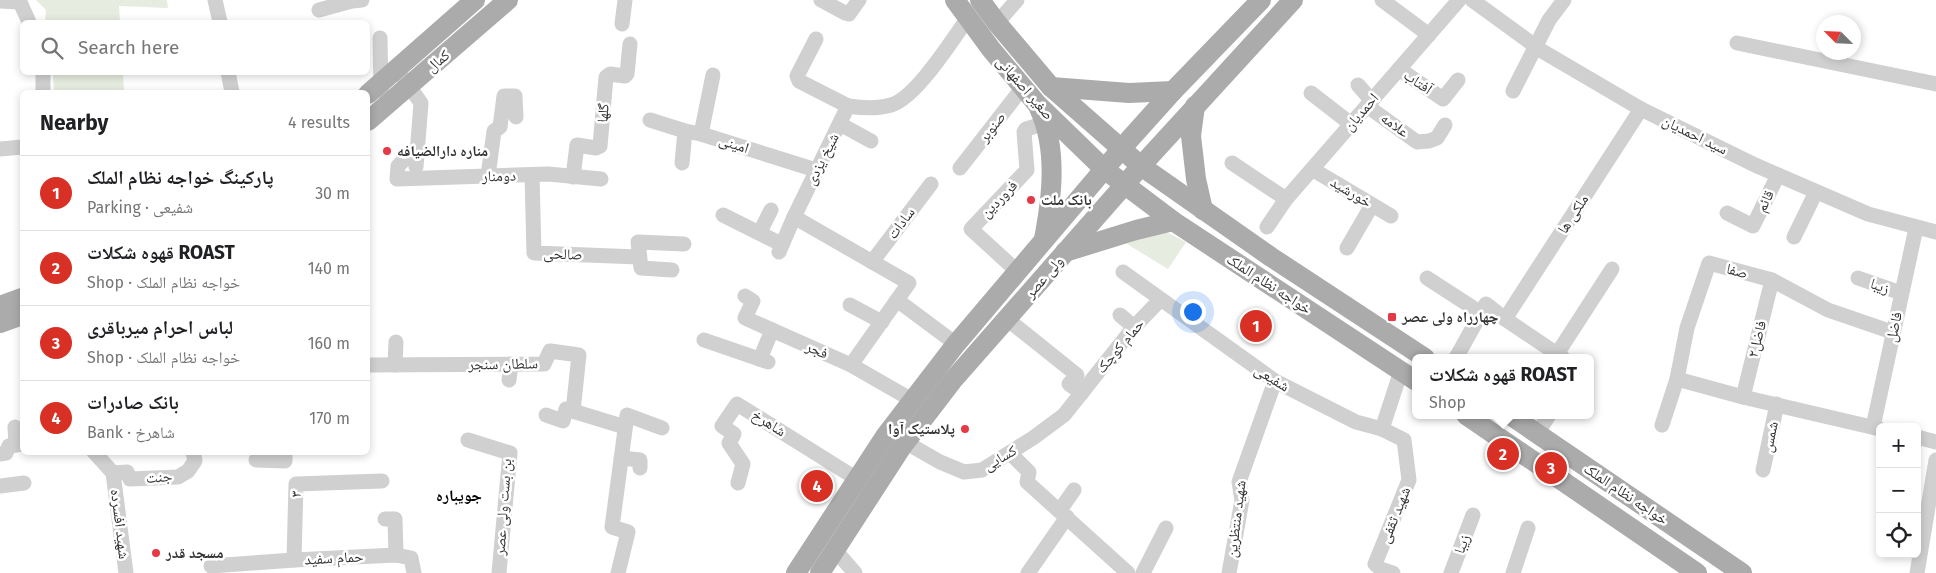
<!DOCTYPE html>
<meta charset="utf-8">
<style>
:root{--surface:#fff;--page:#f2f2f2;--text:#202124;--muted:#757577;--line:#e0e0e0;--accent:#d93025}
body{margin:0;font-family:"Fira Sans","Noto Naskh Arabic",sans-serif;background:var(--page);color:var(--text)}
.controls{position:absolute;right:15px;bottom:15px;display:grid;overflow:hidden;border-radius:8px;box-shadow:0 2px 8px #0003}
.controls button{width:45px;height:45px;display:grid;place-items:center;padding:0;border:0;border-bottom:1px solid var(--line);background:var(--surface);color:var(--text);font:25px sans-serif}
.compass{position:absolute;left:1816px;top:15px;width:45px;height:45px;border-radius:50%;background:var(--surface);box-shadow:0 2px 8px #0003;rotate:294deg}
.you{position:absolute;left:1192px;top:311px;width:18px;height:18px;margin:-12px;border:4px solid #fff;border-radius:50%;background:#1a73e8;box-shadow:0 0 0 8px #1a73e833}
.badge{display:grid;place-items:center;width:32px;height:32px;border-radius:50%;background:var(--accent);color:#fff;font-size:16px;font-weight:700}
.pin{position:absolute;translate:-50% -50%;border:2px solid #fff;box-shadow:0 1px 5px #0006}
.popup{position:absolute;left:1412px;top:354px;width:182px;height:65px;box-sizing:border-box;display:grid;place-content:center;border-radius:8px;background:var(--surface);filter:drop-shadow(0 1px 4px #0005);font-size:16px;white-space:nowrap;color:var(--muted)}
.popup b{font-size:19px;color:var(--text)}
.popup::after{content:'';position:absolute;left:50%;top:100%;margin-left:-10px;border:10px solid transparent;border-top-color:var(--surface)}
.list{margin:0;padding:0;list-style:none}
h2{display:flex;justify-content:space-between;align-items:center;height:65px;margin:0;padding:0 20px;font-size:21px}
h2 small{font-size:16px;font-weight:400;color:var(--muted)}
.list li{display:grid;grid-template-columns:32px 1fr auto;gap:15px;align-items:center;box-sizing:border-box;height:75px;padding:0 20px;border-top:1px solid var(--line)}
.list b{display:block;font-size:19px;white-space:nowrap}
.list p{margin:0;font-size:16px;white-space:nowrap;color:var(--muted)}
.list em{font-size:16px;font-style:normal;color:var(--muted)}
.icon{flex:none;width:28px;height:28px;fill:none;stroke:currentColor;stroke-width:2;stroke-linecap:round;stroke-linejoin:round}
.map{position:relative;flex:none;width:1936px;height:573px;overflow:hidden}
.search{position:absolute;background:var(--surface);box-shadow:0 2px 8px #0003;left:20px;top:20px;width:350px;height:55px;display:flex;align-items:center;gap:12px;box-sizing:border-box;padding:0 18px;border-radius:8px;color:var(--muted);font-size:19px}
.panel{position:absolute;background:var(--surface);box-shadow:0 2px 8px #0003;left:20px;top:90px;width:350px;height:365px;border-radius:8px}
.map>svg:first-child{display:block}
.green{fill:#e6ecdf}
.lines{fill:none;stroke-linecap:round;stroke-linejoin:round}
.minor{stroke:#d0d0d0;stroke-width:15}
.major{stroke:#ababab;stroke-width:20}
.poi-dot{fill:#e63946;stroke:#fff;stroke-width:2}
.labels{text-anchor:middle;stroke-width:5;stroke-linejoin:round;paint-order:stroke}
.street-label{font-size:15px;fill:#333;stroke:#fff}
.poi-label{font-size:15px;font-weight:bold;fill:#333;stroke:#fff;text-anchor:start}
.neighbourhood-label{font-size:16px;font-weight:bold;fill:#000;stroke:#fff}
</style>
<div class="map">
<svg width="1936" height="573" viewBox="0 0 1936 573">
<rect width="100%" height="100%" fill="#fff"/>
<g class="green">
<polygon points="36,0 167,0 168,8 119,6 120,22 45,22 46,10"/>
<polygon points="87,72 123,73 124,92 54,92 53,75 87,75"/>
<polygon points="1162,230 1186,242 1168,269 1127,244 1143,236"/>
</g>
<g class="lines">
<g class="minor">
<polyline points="19,0 29,22"/>
<polyline points="215,0 220,22"/>
<polyline points="821,0 845,13 849,14 859,0"/>
<polyline points="1382,0 1429,35"/>
<polyline points="1472,0 1542,51 1641,109 1755,165 1868,214 1936,232"/>
<polyline points="0,1 20,2"/>
<polyline points="319,10 352,1 362,0"/>
<polyline points="997,23 1017,0"/>
<polyline points="622,24 625,0"/>
<polyline points="380,38 381,91"/>
<polyline points="816,39 797,76 799,81 848,106"/>
<polyline points="1737,43 1936,84"/>
<polyline points="1399,69 1443,99 1458,80"/>
<polyline points="228,72 232,92"/>
<polyline points="404,79 421,103 416,167"/>
<polyline points="1358,85 1372,101"/>
<polyline points="1513,91 1549,20 1564,0"/>
<polyline points="43,92 43,72"/>
<polyline points="1311,93 1351,124"/>
<polyline points="1367,106 1417,142 1429,141 1437,138 1445,125"/>
<polyline points="650,120 685,131 701,134 816,170"/>
<polyline points="840,124 871,141"/>
<polyline points="701,134 713,75"/>
<polyline points="0,149 22,147"/>
<polyline points="417,157 405,159 398,166 397,179 548,174 601,179"/>
<polyline points="682,163 685,131"/>
<polyline points="1232,163 1286,199"/>
<polyline points="960,168 1023,87"/>
<polyline points="1312,169 1391,216"/>
<polyline points="532,175 534,253 639,257"/>
<polyline points="488,176 494,131 500,127 504,96 515,96 516,117"/>
<polyline points="573,177 577,145 596,148 600,146 606,77 610,74 625,76 627,74 630,44"/>
<polyline points="1727,213 1753,226 1778,175"/>
<polyline points="723,215 781,244"/>
<polyline points="1267,227 1286,199 1459,0"/>
<polyline points="760,232 771,210"/>
<polyline points="1794,237 1816,192"/>
<polyline points="1347,248 1372,205"/>
<polyline points="779,252 794,217"/>
<polyline points="872,262 931,184"/>
<polyline points="672,270 641,268 638,242 684,244"/>
<polyline points="1018,272 971,229 1027,170 1024,132 1026,129 1046,123"/>
<polyline points="1123,272 1275,381 1356,422 1382,429 1401,371"/>
<polyline points="1427,278 1481,313"/>
<polyline points="1858,278 1901,293"/>
<polyline points="745,296 753,301 745,318 851,365 912,400"/>
<polyline points="897,300 956,344"/>
<polyline points="850,305 882,322"/>
<polyline points="1120,315 1134,327"/>
<polyline points="1007,319 1077,375 1069,384 1082,393"/>
<polyline points="1505,319 1563,358"/>
<polyline points="704,340 768,362"/>
<polyline points="1557,354 1612,269"/>
<polyline points="1456,358 1486,304 1505,319 1641,109"/>
<polyline points="760,359 772,330"/>
<polyline points="368,365 544,364 550,351 579,355 573,411"/>
<polyline points="395,365 396,342"/>
<path d="M851,365L909,283L794,217L848,106C861,108 878,109 891,105C916,98 952,40 968,18"/>
<polyline points="1677,379 1743,397 1880,429"/>
<polyline points="509,380 511,364"/>
<polyline points="1743,397 1772,280"/>
<polyline points="546,415 563,421 566,409 625,427"/>
<polyline points="1662,425 1677,379 1687,328 1709,263 1772,280 1828,310 1892,332"/>
<polyline points="15,427 16,445"/>
<polyline points="1873,427 1916,228"/>
<polyline points="1382,429 1404,440 1409,480 1375,564 1381,569 1393,573"/>
<polyline points="1537,434 1549,415"/>
<polyline points="1917,437 1936,442"/>
<polyline points="468,440 510,453 499,573"/>
<polyline points="905,442 940,462 964,472 982,470 1033,438 1064,415 1134,327 1160,300"/>
<polyline points="94,452 113,473 126,573"/>
<polyline points="1010,453 1029,472 1027,482 1128,573"/>
<polyline points="0,454 6,453 9,446 22,444"/>
<polyline points="621,458 640,460 640,468"/>
<polyline points="256,460 285,461 285,452"/>
<polyline points="1763,470 1777,404"/>
<polyline points="113,473 127,472 130,479 178,477 188,471 195,461 193,452"/>
<polyline points="738,483 743,464 729,443 734,434 722,426 737,404 857,479"/>
<polyline points="0,486 24,483"/>
<polyline points="1060,510 1074,490"/>
<polyline points="385,519 395,519 396,555"/>
<polyline points="835,550 855,573"/>
<polyline points="294,560 296,484 382,481"/>
<polyline points="211,566 294,560 396,555 411,558 414,573"/>
<polyline points="618,573 628,532 612,527 627,415 662,428"/>
<polyline points="1028,573 1067,517"/>
<polyline points="1143,573 1166,528"/>
<polyline points="1229,573 1242,500 1239,482 1275,381"/>
<polyline points="1451,573 1473,515"/>
<polyline points="1513,573 1528,528"/>
<polyline points="1917,573 1936,460"/>
</g>
<g class="major">
<polyline points="955,0 991,49 1037,104 1104,169 1173,221 1416,381"/>
<polyline points="980,0 997,23 1051,87 1141,166 1271,257 1425,358"/>
<polyline points="1051,87 1129,93 1173,91"/>
<polyline points="368,94 475,0"/>
<polyline points="1195,106 1191,136 1196,179 1203,210"/>
<path d="M1039,108C1058,149 1052,197 1044,239"/>
<polyline points="368,121 508,0"/>
<polyline points="1065,252 1136,230 1173,221"/>
<polyline points="0,306 22,298"/>
<polyline points="0,323 22,315"/>
<polyline points="1466,415 1697,573"/>
<polyline points="1510,415 1742,573"/>
<polyline points="796,573 886,435 956,344 1129,140 1173,91 1261,0"/>
<polyline points="820,573 901,448 953,380 1141,166 1293,0"/>
</g>
</g>
<g class="poi-dot">
<circle cx="387" cy="151" r="5"/>
<circle cx="1031" cy="200" r="5"/>
<rect x="1387" y="312" width="10" height="10" rx="2.5"/>
<circle cx="965" cy="429" r="5"/>
<circle cx="156" cy="553" r="5"/>
</g>
<g class="labels">
<g class="street-label">
<text transform="translate(438 61) rotate(-40)" y="5">کمال</text>
<text transform="translate(1418 82) rotate(34)" y="5">آفتاب</text>
<text transform="translate(1025 88) rotate(49)" y="5">صغیر اصفهانی</text>
<text transform="translate(1361 112) rotate(-49)" y="5">احمدیان</text>
<text transform="translate(603 113) rotate(-85)" y="5">گلها</text>
<text transform="translate(1395 125) rotate(36)" y="5">علامه</text>
<text transform="translate(992 127) rotate(-52)" y="5">صنوبر</text>
<text transform="translate(1695 135) rotate(26)" y="5">سید احمدیان</text>
<text transform="translate(734 144) rotate(18)" y="5">امینی</text>
<text transform="translate(822 159) rotate(-63)" y="5">شیخ یزدی</text>
<text transform="translate(499 176) rotate(-1)" y="5">دومنار</text>
<text transform="translate(1351 192) rotate(31)" y="5">خورشید</text>
<text transform="translate(999 199) rotate(-46)" y="5">فروردین</text>
<text transform="translate(1765 201) rotate(-64)" y="5">قائم</text>
<text transform="translate(1573 214) rotate(-57)" y="5">ملکی ها</text>
<text transform="translate(901 223) rotate(-53)" y="5">سادات</text>
<text transform="translate(563 254) rotate(2)" y="5">صالحی</text>
<text transform="translate(1737 271) rotate(15)" y="5">صفا</text>
<text transform="translate(1044 277) rotate(-49)" y="5">ولی عصر</text>
<text transform="translate(1269 284) rotate(33)" y="5">خواجه نظام الملک</text>
<text transform="translate(1880 286) rotate(20)" y="5">زیبا</text>
<text transform="translate(1894 327) rotate(-78)" y="5">فاضل</text>
<text transform="translate(1757 339) rotate(-76)" y="5">فاضل۲</text>
<text transform="translate(1120 346) rotate(-50)" y="5">حمام کوچک</text>
<text transform="translate(817 350) rotate(24)" y="5">فجر</text>
<text transform="translate(503 364) rotate(-1)" y="5">سلطان سنجر</text>
<text transform="translate(1272 378) rotate(31)" y="5">شفیعی</text>
<text transform="translate(769 423) rotate(32)" y="5">شاهرخ</text>
<text transform="translate(1770 437) rotate(-78)" y="5">شمس</text>
<text transform="translate(1000 458) rotate(-30)" y="5">کسایی</text>
<text transform="translate(159 477) rotate(-4)" y="5">جنت</text>
<text transform="translate(296 494) rotate(-86)" y="5">۳</text>
<text transform="translate(1626 494) rotate(34)" y="5">خواجه نظام الملک</text>
<text transform="translate(503 507) rotate(-86)" y="5">بن بست ولی عصر</text>
<text transform="translate(1395 515) rotate(-68)" y="5">شهید ثقفی</text>
<text transform="translate(1236 519) rotate(-83)" y="5">شهید منتظرین</text>
<text transform="translate(120 524) rotate(83)" y="5">شهید افسرده</text>
<text transform="translate(1462 544) rotate(-69)" y="5">زیبا</text>
<text transform="translate(334 558) rotate(-3)" y="5">حمام سفید</text>
</g>
<g class="poi-label">
<text x="397" y="156">مناره دارالضیافه</text>
<text x="1041" y="205">بانک ملت</text>
<text x="1402" y="322">چهارراه ولی عصر</text>
<text x="955" y="434" text-anchor="end">پلاستیک آوا</text>
<text x="166" y="558">مسجد قدر</text>
</g>
<g class="neighbourhood-label">
<text x="459" y="501">جویباره</text>
</g>
</g>
</svg>
<div class="controls">
<button>+</button>
<button>−</button>
<button><svg class="icon" aria-label="locate" viewBox="0 0 24 24"><circle cx="12" cy="12" r="6"/><path d="M12 2v4M12 18v4M2 12h4M18 12h4"/></svg></button>
</div>
<svg class="compass" viewBox="-18 -18 36 36"><path d="M0-13l5 13h-10z" fill="#e53935"/><path d="M0 13l5-13h-10z" fill="#757577"/></svg>
<div class="you"></div>
<div class="pin badge" style="left:1256px;top:326px">1</div>
<div class="pin badge" style="left:1503px;top:454px">2</div>
<div class="popup"><b>قهوه شکلات ROAST</b>Shop</div>
<div class="pin badge" style="left:1551px;top:468px">3</div>
<div class="pin badge" style="left:817px;top:486px">4</div>
<div class="search"><svg class="icon" aria-label="search" viewBox="0 0 24 24"><circle cx="10" cy="10" r="6"/><path d="M15 15l6 6"/></svg>Search here</div>
<section class="panel">
<h2>Nearby<small>4 results</small></h2>
<ul class="list">
<li><span class="badge">1</span><div><b>پارکینگ خواجه نظام الملک</b><p>Parking · شفیعی</p></div><em>30 m</em></li>
<li><span class="badge">2</span><div><b>قهوه شکلات ROAST</b><p>Shop · خواجه نظام الملک</p></div><em>140 m</em></li>
<li><span class="badge">3</span><div><b>لباس احرام میرباقری</b><p>Shop · خواجه نظام الملک</p></div><em>160 m</em></li>
<li><span class="badge">4</span><div><b>بانک صادرات</b><p>Bank · شاهرخ</p></div><em>170 m</em></li>
</ul>
</section>
</div>
